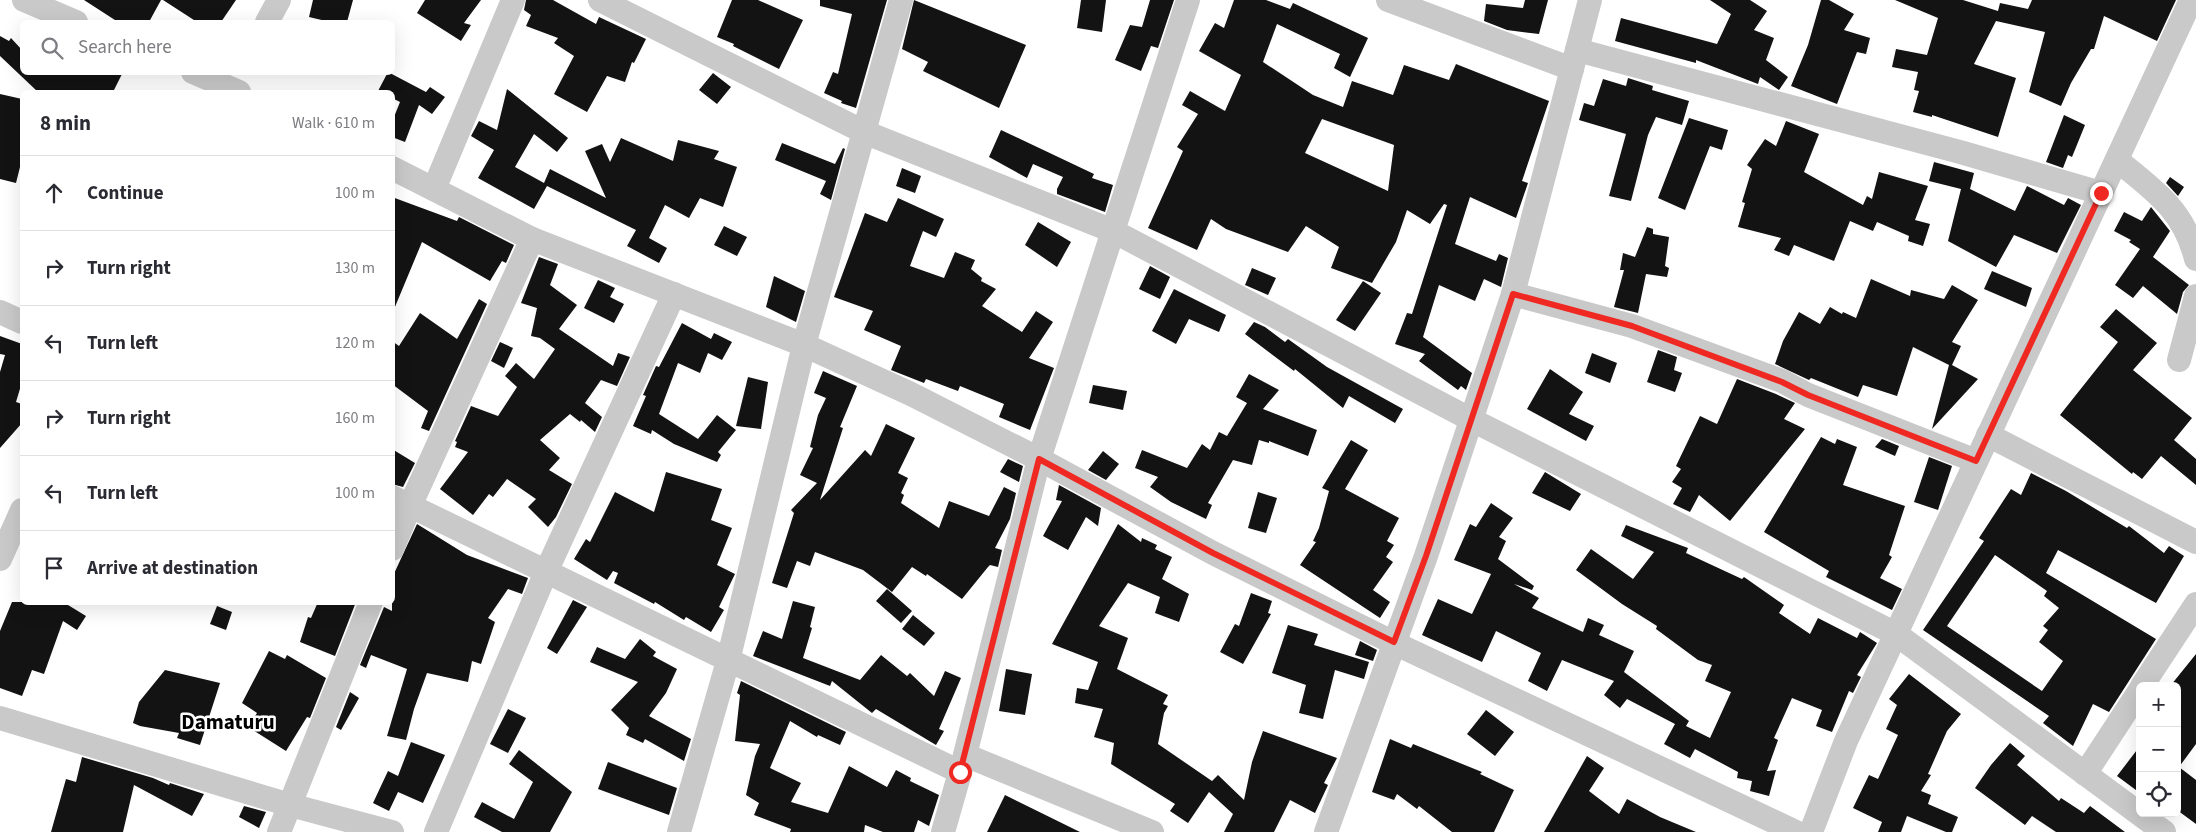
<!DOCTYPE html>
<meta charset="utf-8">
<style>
:root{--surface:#fff;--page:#f7f7f7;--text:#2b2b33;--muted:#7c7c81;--line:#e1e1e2}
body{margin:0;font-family:"Source Sans 3",sans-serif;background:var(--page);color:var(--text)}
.controls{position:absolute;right:15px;bottom:15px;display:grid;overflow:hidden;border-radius:8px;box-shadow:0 5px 20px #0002}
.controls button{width:45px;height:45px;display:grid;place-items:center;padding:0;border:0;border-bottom:1px solid var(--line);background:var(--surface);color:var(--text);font:25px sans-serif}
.stop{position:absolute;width:15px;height:15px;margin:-11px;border:4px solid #ef2922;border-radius:50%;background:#fff}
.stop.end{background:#ef2922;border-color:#fff;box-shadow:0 1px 5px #0008}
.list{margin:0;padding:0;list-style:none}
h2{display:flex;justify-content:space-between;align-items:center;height:65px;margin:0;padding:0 20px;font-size:21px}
h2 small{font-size:16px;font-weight:400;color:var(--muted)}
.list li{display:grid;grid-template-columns:32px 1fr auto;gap:15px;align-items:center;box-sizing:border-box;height:75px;padding:0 20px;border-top:1px solid var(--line)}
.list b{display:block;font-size:19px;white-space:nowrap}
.list em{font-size:16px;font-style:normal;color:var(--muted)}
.icon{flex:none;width:28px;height:28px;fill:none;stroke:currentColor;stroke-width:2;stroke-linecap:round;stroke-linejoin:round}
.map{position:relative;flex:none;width:2196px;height:832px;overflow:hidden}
.search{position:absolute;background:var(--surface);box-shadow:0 5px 20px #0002;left:20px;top:20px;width:375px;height:55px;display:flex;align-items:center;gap:12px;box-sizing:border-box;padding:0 18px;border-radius:8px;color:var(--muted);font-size:19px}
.panel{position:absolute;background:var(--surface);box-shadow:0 5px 20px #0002;left:20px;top:90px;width:375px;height:515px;border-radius:8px}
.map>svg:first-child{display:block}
.building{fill:#131313;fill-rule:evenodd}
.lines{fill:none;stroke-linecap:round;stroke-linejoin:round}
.minor{stroke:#c9c9c9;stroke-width:24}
.route{stroke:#ef2922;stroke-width:6}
.labels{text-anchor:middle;stroke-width:5;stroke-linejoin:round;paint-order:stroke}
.district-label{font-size:21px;font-weight:bold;fill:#000;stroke:#fff}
</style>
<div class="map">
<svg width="2196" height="832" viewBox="0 0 2196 832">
<rect width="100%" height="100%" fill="#fff"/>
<g class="building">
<polygon points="84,0 161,0 149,22 118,22"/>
<polygon points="163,0 236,0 221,22 197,22"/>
<polygon points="313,0 353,0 347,22 330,22 309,17"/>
<polygon points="425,0 481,0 464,23 471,25 461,41 417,13"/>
<polygon points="526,0 553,0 596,24 599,17 646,39 634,63 632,62 625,82 607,76 587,112 554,94 574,56 554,43 558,38 526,26 531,15 524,10"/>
<polygon points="732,0 758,0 803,20 779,69 733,46 734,44 717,37"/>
<polygon points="820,0 887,0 856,108 841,103 842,101 824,93 833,72 838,74 852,14 820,6"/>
<polygon points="914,0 1026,45 999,108 923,71 928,62 902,49"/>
<polygon points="1081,0 1106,0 1102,32 1077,28"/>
<polygon points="1150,0 1174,0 1158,48 1151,46 1141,71 1115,60 1130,25 1142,27"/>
<path d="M1234,0H1266L1290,9L1293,3L1368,38L1350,77L1334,68L1340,54L1277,24L1263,62L1313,95L1343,107L1352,81L1393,95L1404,65L1449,80L1456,64L1549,101L1522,181L1528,183L1516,218L1470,197L1455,244L1496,261L1499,254L1508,258L1501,287L1484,279L1475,301L1439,285L1423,337L1472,373L1466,390L1461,386L1458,390L1419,361L1425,354L1395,344L1407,313L1412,314L1447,205L1444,204L1430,224L1407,210L1396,242L1372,283L1331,268L1339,247L1306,226L1288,252L1226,229L1211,219L1197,250L1148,228L1183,151L1177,147L1198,114L1182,105L1190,91L1225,111L1241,75L1199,51L1215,23L1224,28ZM1322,119L1394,145L1388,191L1305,153Z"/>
<polygon points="1525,0 1548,0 1539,34 1507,30 1484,21 1486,4 1523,8"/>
<polygon points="1710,0 1750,0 1767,11 1754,30 1774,38 1766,60 1788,77 1779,90 1760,77 1758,84 1696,60 1696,63 1615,41 1621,18 1717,44 1731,14"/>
<polygon points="1821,0 1829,0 1854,14 1844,30 1870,38 1866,54 1857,52 1837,104 1791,86 1808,45"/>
<polygon points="1895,0 1963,0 1998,11 2000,3 2028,9 2032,0 2176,0 2157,41 2104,16 2094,49 2091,49 2071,83 2061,106 2029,92 2045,32 1996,21 1974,64 2016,78 1998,137 1932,115 1932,117 1913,112 1919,91 1914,90 1918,72 1892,67 1896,49 1927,55 1938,18"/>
<polygon points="0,36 9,41 11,38 22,50 22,72 123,72 113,92 38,92 0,56"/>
<polygon points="388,72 426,92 430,87 445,97 432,114 419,105 405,142 392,137 392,122 400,102 392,98 392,92 378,91"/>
<polygon points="713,73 731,87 717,104 699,90"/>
<polygon points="1628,78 1653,86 1652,90 1689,101 1682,125 1656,117 1648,135 1631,201 1609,196 1626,134 1579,120 1584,103 1594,106 1603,79 1626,86"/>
<polygon points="507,89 568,138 557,152 534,134 515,167 544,183 550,169 606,198 585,151 602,144 610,162 621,138 673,161 678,140 719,151 714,159 737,167 723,207 700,198 689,218 665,205 649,238 667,248 659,263 627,246 636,230 547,186 534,209 478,178 494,150 471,136 479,121 497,130"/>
<polygon points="0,94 22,99 22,159 16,183 0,179"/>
<polygon points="2064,115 2085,125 2072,157 2068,155 2063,168 2046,162"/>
<polygon points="1689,118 1728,130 1722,150 1710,146 1685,210 1658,198"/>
<polygon points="1786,121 1819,134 1804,172 1863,205 1867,196 1872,199 1879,172 1928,186 1915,220 1930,224 1923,246 1908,241 1909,236 1877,222 1873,231 1850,221 1834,261 1794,245 1789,256 1774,250 1781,238 1738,227 1745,203 1742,202 1752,169 1747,165 1765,139 1776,146"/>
<polygon points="1001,130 1094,174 1092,178 1113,185 1105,212 1057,194 1057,189 1063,177 1033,164 1027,178 989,157"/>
<polygon points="782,143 835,164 843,148 845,149 831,200 820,194 826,181 775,160"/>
<polygon points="1934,162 1974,173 1970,189 2015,211 2027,186 2064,205 2068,198 2081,205 2057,253 2014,235 1996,267 1948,241 1961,189 1929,181"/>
<polygon points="902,168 921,176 915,193 896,186"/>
<polygon points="2170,177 2184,187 2178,196 2166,183"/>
<polygon points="392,197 457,221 459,217 514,245 506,263 502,261 490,281 422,242 392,314"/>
<polygon points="898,198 944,219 936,237 923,231 910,266 944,278 955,252 975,260 971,269 982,278 981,281 996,289 982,306 1022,332 1036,311 1053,322 1029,358 1054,368 1030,430 999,417 1004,404 960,386 958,391 926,379 924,383 891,370 901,346 864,330 873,311 834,297 865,213 887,222"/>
<polygon points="2151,207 2170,231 2153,257 2189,285 2183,292 2177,314 2143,286 2133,298 2115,285 2140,249 2129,242 2131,240 2114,231 2124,212 2142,221"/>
<polygon points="1038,222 1071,242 1057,267 1025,245"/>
<polygon points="724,226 747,237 737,256 714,245"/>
<polygon points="1647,227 1653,229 1653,234 1669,237 1665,266 1669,268 1667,277 1646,274 1638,313 1614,307 1624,270 1620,270 1623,253 1635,257"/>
<polygon points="539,257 558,264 550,285 577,305 559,329 613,366 618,353 630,357 617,386 601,380 585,403 602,417 595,432 581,420 580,422 570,414 540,440 560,458 549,470 572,484 556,517 548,527 528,507 536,499 507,479 493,497 489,494 473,515 440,489 468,452 455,447 457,442 455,441 471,406 498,416 517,387 505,376 516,363 534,379 555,349 540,338 531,336 537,308 521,303"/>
<polygon points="1150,266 1170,277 1160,299 1139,289"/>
<polygon points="1252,268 1276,278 1268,295 1245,285"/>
<polygon points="1992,271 2032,288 2026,307 1984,289"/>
<polygon points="774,276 805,291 796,322 766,307"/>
<polygon points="1871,279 1910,296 1911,290 1944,299 1952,285 1978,300 1952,342 1961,346 1952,365 1978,379 1932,429 1949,365 1913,347 1897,396 1863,385 1858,397 1811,378 1809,380 1775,364 1783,341 1799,312 1820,324 1830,307 1842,314 1843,312 1856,318"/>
<polygon points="598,280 615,288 610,297 624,304 614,323 584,308"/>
<polygon points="1363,281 1381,293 1355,331 1336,320"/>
<polygon points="1174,289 1226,315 1219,332 1189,319 1176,344 1152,331"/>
<polygon points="479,299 487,304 429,431 421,428 428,411 392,384 392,341 399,346 420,313 457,339"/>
<polygon points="2116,309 2157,343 2133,370 2192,418 2174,440 2196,459 2196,485 2161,456 2142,479 2133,472 2132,474 2060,415 2118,342 2100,327"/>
<polygon points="1254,322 1265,327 1285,342 1288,339 1327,367 1403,409 1395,423 1349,396 1343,408 1295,369 1294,371 1245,334"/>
<polygon points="682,323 711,339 714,333 732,342 722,360 708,353 700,373 678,363 659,414 698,439 717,415 736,430 718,452 721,455 717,462 674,444 652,430 651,434 633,426 646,396 643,395 656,366 659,367"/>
<polygon points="0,336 22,344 22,382 16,402 22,404 22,423 0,448 0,372 5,355 0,354"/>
<polygon points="500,342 513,348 504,368 491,361"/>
<polygon points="1658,350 1677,357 1674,370 1682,373 1675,392 1647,382"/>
<polygon points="1592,353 1617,363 1610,383 1585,373"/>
<polygon points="1550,369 1583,392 1569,414 1594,426 1586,441 1527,409"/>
<polygon points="823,371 857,386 840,427 843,428 820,500 865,450 871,456 886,424 915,438 898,473 908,478 901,493 904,495 901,503 939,528 949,501 989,516 1004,487 1016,493 1010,519 995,548 1002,550 998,567 990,565 988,567 962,599 927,574 926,576 912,567 892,592 863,570 815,552 810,566 797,561 787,588 772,583 794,513 791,510 817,483 800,475 813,448 810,447 818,415 826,398 814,393"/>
<polygon points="1249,374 1279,390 1263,409 1317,430 1308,456 1269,441 1269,443 1259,440 1252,465 1233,460 1208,503 1212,505 1206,519 1171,502 1150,487 1158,477 1135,468 1142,450 1187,468 1202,444 1210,450 1219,432 1227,436 1247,403 1236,397"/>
<polygon points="748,377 768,382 761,429 736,426"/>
<polygon points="1737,379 1776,394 1795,403 1784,419 1805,429 1730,521 1699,495 1690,512 1673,504 1682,488 1672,482 1681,469 1676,466 1700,416 1717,424"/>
<polygon points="1093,385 1127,391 1123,410 1089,403"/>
<polygon points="1821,437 1835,444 1837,439 1857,447 1843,485 1905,506 1889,555 1892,557 1880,578 1902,589 1892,610 1826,577 1829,571 1764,532"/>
<polygon points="1882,439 1899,446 1895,456 1875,447"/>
<polygon points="1351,440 1368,450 1345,489 1399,518 1387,541 1394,545 1386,557 1393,562 1373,590 1390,602 1380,618 1300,565 1316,542 1313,541 1319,528 1329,491 1322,488"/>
<polygon points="392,449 415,463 403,487 392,484"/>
<polygon points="1103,451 1119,464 1106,480 1088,470"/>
<polygon points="1929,457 1952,466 1938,510 1914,502"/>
<polygon points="1008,459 1023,466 1019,482 1000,472"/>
<polygon points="666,472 722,489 711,520 732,528 717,565 735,574 719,607 724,610 711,632 686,617 684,620 655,602 654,604 614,583 618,573 613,571 607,580 574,559 586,539 590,542 615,492 654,512"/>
<polygon points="1545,472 1581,494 1570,511 1532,493"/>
<path d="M2031,473L2066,491L2127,528L2129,526L2164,553L2169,546L2184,556L2156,603L2058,550L2046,573L2156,639L2109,712L2093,704L2073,746L2043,723L2049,716L1923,630L1984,541L1979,538L2011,489L2021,495ZM1995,555L2047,591L2044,596L2059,608L2043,626L2048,630L2039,642L2063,661L2042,691L1947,626Z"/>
<polygon points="1059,485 1101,508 1098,526 1086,517 1068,550 1043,536 1062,501 1056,500"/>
<polygon points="1258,492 1277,498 1266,533 1248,528"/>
<polygon points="1491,503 1513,518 1499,537 1506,541 1498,559 1534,586 1532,590 1514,584 1539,598 1532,608 1583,632 1588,618 1604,625 1599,635 1634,651 1624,672 1689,721 1686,726 1710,738 1731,692 1705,681 1712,665 1698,660 1656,629 1657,626 1622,604 1576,570 1591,549 1633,579 1654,552 1621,536 1626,525 1688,548 1686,553 1742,579 1744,577 1784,605 1779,613 1810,634 1818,618 1857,638 1860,632 1877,643 1857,675 1861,677 1853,693 1849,691 1832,732 1816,726 1822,710 1792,698 1774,738 1778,740 1767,771 1776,770 1769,796 1750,791 1752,781 1737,778 1738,772 1695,749 1690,758 1664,744 1675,724 1627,699 1620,708 1604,695 1614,681 1562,660 1547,691 1528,681 1541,653 1496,631 1482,662 1422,635 1438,599 1472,614 1491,574 1454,560 1470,524 1476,527"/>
<polygon points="417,524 467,555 528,578 522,594 508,589 488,618 495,622 481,664 472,661 468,682 427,673 414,709 406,740 387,736 407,669 371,655 366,668 360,665 384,607 392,611 392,578"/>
<polygon points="1118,524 1141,542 1142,538 1157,545 1155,549 1172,557 1162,579 1189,594 1179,622 1155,613 1160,597 1128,583 1099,626 1128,638 1117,669 1168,695 1163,704 1168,706 1164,713 1158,744 1212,781 1218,775 1244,800 1252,762 1263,731 1337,758 1324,783 1328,785 1315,813 1290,800 1274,832 1224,832 1233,814 1209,792 1188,823 1170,811 1175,804 1111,764 1114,743 1094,737 1103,709 1075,703 1077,688 1088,690 1098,662 1052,644"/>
<polygon points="887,589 912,611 901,623 876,601"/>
<polygon points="1251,593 1272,601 1268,613 1271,614 1243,664 1220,652 1235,624 1239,626"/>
<polygon points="573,600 587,607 557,654 547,648"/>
<polygon points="793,601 815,607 810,627 812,628 803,658 860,680 881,655 907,676 910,673 934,696 945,671 961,678 939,729 944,731 936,745 876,709 872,713 832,681 830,686 753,656 763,631 782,639"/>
<polygon points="12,602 69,602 68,605 86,616 77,630 63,621 44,674 32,670 22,696 0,688 0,631"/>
<polygon points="318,602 356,602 335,656 300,642 308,617 311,618"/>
<polygon points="217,606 232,612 226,630 210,624"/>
<polygon points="913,615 935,633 924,646 902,629"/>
<polygon points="1288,625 1318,634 1314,645 1369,662 1364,679 1335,670 1323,719 1299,713 1306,685 1272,673"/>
<polygon points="640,639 656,652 653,656 677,669 666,693 649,716 691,739 684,761 645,739 643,743 626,735 629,728 611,710 638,682 590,662 597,647 625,659"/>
<polygon points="1360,641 1377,650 1373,661 1355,655"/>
<polygon points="269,651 285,659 287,655 326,678 310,718 307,717 286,751 248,727 257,713 242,703"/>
<polygon points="2196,654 2196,744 2179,767 2196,780 2196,824 2177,810 2177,686 2171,685"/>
<polygon points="1006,669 1032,674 1025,715 999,711"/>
<polygon points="165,670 220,683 200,745 177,738 179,733 140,726 133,723 139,702"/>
<polygon points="1909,674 1961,714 1947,731 1928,774 1931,775 1921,791 1931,795 1928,804 1958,817 1952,832 1946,832 1907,816 1901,832 1878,832 1882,822 1853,808 1869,775 1878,779 1898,735 1886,729 1897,705 1889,699"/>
<polygon points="741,681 846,732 840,745 818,735 817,737 790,721 770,768 801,783 791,802 828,813 849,766 887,787 896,770 911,778 910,781 939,795 929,826 918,820 914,832 883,832 865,825 864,832 790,832 791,829 754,815 759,803 746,795 755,756 760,744 735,741 740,695 737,693"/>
<polygon points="350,692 359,698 341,730 336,727"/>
<polygon points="508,709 526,718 508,753 490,744"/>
<polygon points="1486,710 1514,732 1495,756 1467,734"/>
<polygon points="1390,739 1411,748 1413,744 1482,772 1480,774 1514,790 1494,832 1452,832 1419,806 1417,809 1397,794 1394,800 1372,792"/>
<polygon points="411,742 445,755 423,803 398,792 389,811 373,803 388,771 398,776"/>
<polygon points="2010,743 2025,756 2017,765 2059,801 2061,798 2084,813 2090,806 2125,832 2056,832 2032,816 2025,825 1975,788 1991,765"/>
<polygon points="2140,746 2140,793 2117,776"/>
<polygon points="519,750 572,792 550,832 502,832 474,817 482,802 514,819 533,782 509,764"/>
<polygon points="1587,756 1604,768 1589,791 1619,814 1627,799 1660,817 1696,832 1544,832"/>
<polygon points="82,757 153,778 169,785 170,783 204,794 192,816 134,785 123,832 51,832 66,779 76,782"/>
<polygon points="608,762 677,788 669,815 598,789"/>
<polygon points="1005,795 1080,832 987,832"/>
<polygon points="244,806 266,812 259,828 239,817"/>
</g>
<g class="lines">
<g class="minor">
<polyline points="24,0 76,22"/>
<polyline points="600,0 864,132 1113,231 1470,419 1896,634 2164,832"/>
<polyline points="1388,0 1572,69"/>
<polyline points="267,22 279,0"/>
<polyline points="1577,50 1960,152 2101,193"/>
<polyline points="193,72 239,92"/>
<path d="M2117,160C2154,190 2184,210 2196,259"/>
<polyline points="392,168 532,239 804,345 911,394 1039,459 1213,553 1394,643 1796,832"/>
<polyline points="434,189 513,0"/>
<polyline points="1513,294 1632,326 1782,381 1808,395 1976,461"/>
<polyline points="0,312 22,322"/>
<polyline points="2179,360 2196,296"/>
<polyline points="1988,435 2196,542"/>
<polyline points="392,497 960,772"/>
<polyline points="392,549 410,506 532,239"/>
<polyline points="0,559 22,510"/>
<polyline points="2142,686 2196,604"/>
<polyline points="0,718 290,805 392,832"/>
<polyline points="965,755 1152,832"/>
<polyline points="2085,774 2140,690"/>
<polyline points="279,832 371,602"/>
<polyline points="436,832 546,572 674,294"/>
<polyline points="679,832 728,661 804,345 901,0"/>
<polyline points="943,832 965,755 1039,459 1188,0"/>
<polyline points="1326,832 1426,556 1513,294 1590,0"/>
<polyline points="1811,832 1846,741 2191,0"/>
</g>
</g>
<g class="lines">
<polyline class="route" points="960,772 1039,459 1213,553 1394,642 1426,556 1513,294 1632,326 1782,382 1808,395 1976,461 2101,193"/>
</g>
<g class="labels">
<g class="district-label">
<text x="228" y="729">Damaturu</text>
</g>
</g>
</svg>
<div class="controls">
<button>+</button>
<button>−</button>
<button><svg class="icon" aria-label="locate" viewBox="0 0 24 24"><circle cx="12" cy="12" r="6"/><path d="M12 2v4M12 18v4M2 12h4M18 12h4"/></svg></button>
</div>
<div class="stop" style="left:960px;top:772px"></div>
<div class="stop end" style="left:2101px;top:193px"></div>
<div class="search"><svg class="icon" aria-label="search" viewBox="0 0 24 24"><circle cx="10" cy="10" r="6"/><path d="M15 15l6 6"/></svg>Search here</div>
<section class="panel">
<h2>8 min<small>Walk · 610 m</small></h2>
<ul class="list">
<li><svg class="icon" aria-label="ahead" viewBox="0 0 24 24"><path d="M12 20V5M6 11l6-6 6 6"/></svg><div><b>Continue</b></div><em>100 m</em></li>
<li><svg class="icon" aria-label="right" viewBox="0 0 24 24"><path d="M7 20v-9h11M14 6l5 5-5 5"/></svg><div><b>Turn right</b></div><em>130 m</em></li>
<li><svg class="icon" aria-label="left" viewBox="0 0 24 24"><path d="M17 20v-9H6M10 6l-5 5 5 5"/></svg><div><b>Turn left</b></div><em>120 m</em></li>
<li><svg class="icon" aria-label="right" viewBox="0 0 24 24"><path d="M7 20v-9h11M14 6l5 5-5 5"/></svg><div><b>Turn right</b></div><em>160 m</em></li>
<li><svg class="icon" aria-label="left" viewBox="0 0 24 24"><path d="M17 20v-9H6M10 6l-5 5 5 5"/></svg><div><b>Turn left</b></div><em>100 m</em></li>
<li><svg class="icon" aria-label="arrive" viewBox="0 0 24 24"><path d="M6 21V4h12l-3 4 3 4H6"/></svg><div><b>Arrive at destination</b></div></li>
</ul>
</section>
</div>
